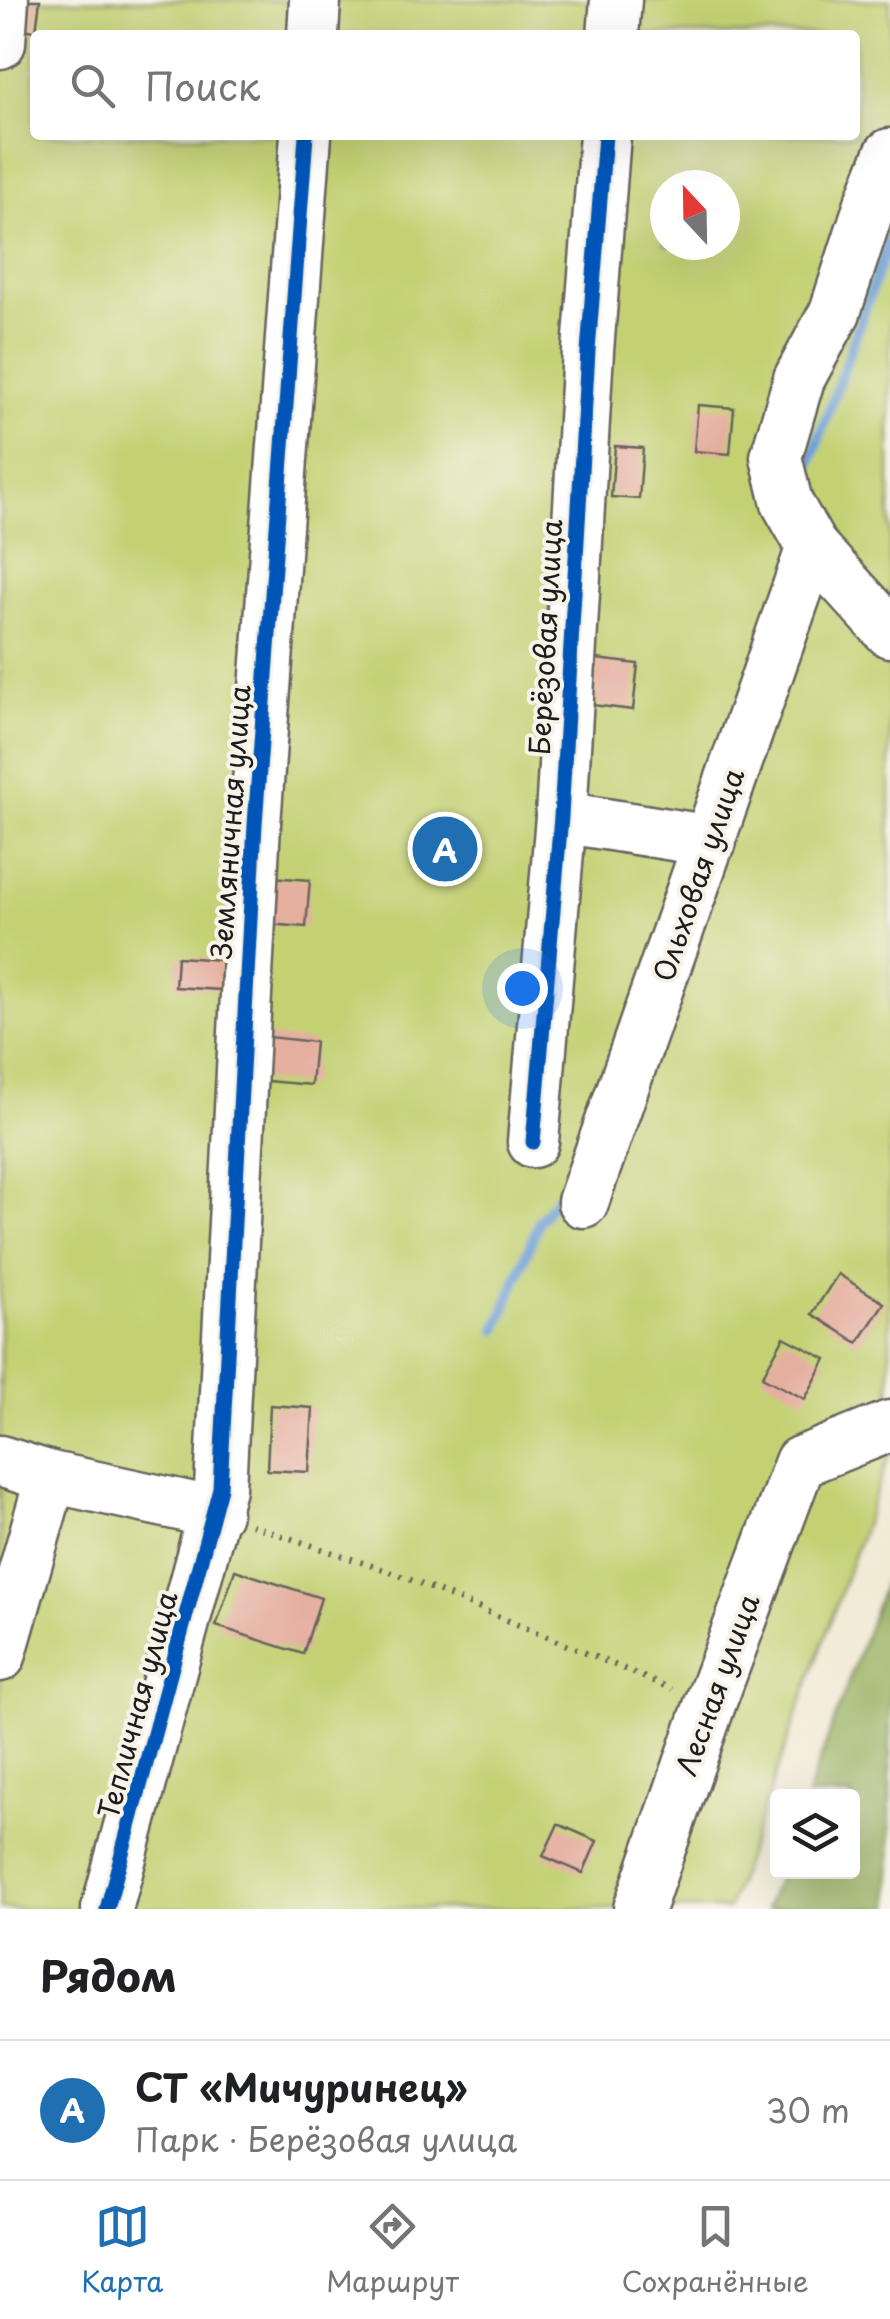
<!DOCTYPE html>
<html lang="ru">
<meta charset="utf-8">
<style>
:root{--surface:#fff;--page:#f6f6f6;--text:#202124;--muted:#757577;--line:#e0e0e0;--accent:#1f6fb2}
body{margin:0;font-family:"Playpen Sans",sans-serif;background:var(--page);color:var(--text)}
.controls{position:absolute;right:30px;bottom:30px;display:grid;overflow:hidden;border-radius:10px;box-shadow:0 10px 40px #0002}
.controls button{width:90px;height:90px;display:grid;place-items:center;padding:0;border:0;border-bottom:2px solid var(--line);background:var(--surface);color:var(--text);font:50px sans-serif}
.compass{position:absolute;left:650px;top:170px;width:90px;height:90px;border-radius:50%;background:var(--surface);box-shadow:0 10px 40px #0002;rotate:338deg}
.you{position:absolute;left:522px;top:988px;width:35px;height:35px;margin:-25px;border:8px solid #fff;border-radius:50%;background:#1a73e8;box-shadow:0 0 0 15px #1a73e833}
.badge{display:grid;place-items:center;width:65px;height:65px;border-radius:50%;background:var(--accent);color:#fff;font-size:32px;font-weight:700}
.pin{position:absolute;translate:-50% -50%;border:5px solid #fff;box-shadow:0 2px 10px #0006}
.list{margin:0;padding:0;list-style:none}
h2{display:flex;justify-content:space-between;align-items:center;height:130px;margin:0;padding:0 40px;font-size:42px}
h2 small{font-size:32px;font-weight:400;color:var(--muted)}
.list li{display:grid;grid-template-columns:65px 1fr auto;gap:30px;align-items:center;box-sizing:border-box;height:140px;padding:0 40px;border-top:2px solid var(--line)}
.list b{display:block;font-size:38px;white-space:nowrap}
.list p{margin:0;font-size:32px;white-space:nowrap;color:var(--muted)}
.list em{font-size:32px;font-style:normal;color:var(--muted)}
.icon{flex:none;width:55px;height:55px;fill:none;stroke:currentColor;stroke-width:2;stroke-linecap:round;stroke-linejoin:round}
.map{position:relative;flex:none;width:890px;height:1909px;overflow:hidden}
.search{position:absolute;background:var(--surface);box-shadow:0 10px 40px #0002;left:30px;right:30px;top:30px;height:110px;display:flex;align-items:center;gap:25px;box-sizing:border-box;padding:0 35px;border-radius:10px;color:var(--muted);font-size:38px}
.sheet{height:270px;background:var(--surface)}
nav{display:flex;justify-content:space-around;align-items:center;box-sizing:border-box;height:140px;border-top:2px solid var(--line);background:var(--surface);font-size:28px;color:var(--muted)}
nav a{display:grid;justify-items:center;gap:5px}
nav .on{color:var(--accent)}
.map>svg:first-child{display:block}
.green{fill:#c3d173;stroke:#707648;stroke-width:2.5;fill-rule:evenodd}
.forest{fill:#9ab365;stroke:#5b6840;stroke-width:2.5}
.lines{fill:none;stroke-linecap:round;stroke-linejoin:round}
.stream{stroke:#6d9fd8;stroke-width:10}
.building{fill:#e5afa0}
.minor-casing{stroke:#67645c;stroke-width:55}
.path{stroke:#67645c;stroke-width:6;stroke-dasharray:2.5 8;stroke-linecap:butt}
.minor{stroke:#fff;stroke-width:50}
.cycleway-casing{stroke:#f7f3e8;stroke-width:21}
.cycleway{stroke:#0057b8;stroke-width:15}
.labels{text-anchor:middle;stroke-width:8;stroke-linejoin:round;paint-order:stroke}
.street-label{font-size:28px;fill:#1c1c1c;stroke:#f7f3e8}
</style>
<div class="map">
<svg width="890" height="1909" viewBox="0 0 890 1909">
<rect width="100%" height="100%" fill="#f7f3e8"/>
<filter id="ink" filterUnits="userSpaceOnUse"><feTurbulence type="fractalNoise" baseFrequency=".01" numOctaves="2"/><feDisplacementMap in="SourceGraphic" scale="20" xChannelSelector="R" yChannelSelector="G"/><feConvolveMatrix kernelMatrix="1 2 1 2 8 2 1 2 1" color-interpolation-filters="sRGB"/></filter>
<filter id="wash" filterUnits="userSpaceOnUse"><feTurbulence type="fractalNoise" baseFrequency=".0048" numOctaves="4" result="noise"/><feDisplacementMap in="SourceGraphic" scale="40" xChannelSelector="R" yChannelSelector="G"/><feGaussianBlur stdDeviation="2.25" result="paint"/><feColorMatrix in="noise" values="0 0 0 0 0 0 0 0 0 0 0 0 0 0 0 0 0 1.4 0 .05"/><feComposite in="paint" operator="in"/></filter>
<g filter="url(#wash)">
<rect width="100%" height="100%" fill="#f1ead4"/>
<path class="green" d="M0,0H890V1453L728,1909H0ZM35,35H855V135H35ZM665,185H725V245H665Z"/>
<polygon class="forest" points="890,1567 890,1909 766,1909 780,1872 852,1872 852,1796 807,1796"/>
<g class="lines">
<g class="stream">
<polyline points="802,487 890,237"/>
<polyline points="497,1330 539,1221 568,1183"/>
</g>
</g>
<g id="blocks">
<g class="building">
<polygon points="8,0 40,0 36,31 5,27"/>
<polygon points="698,405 734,408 730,454 694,451"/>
<polygon points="615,446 643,448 639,499 611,497"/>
<polygon points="597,659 638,664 633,710 592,705"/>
<polygon points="270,877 310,880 306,927 267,924"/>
<polygon points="177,957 222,960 220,990 175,987"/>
<polygon points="260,1036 315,1042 311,1085 256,1080"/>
<polygon points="838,1274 884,1303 858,1343 812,1314"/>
<polygon points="784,1337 826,1359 805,1399 762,1377"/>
<polygon points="270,1405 313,1408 309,1472 267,1470"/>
<polygon points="235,1570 321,1598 303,1654 216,1626"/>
<polygon points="558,1824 597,1841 583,1873 543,1856"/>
</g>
</g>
</g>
<g filter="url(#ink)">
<use href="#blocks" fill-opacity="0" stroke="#67645c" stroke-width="2.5"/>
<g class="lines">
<g class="minor-casing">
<g id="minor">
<polyline points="313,35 315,0"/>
<polyline points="613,35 616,0"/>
<polyline points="0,43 3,0"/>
<polyline points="890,154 869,207 835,312 799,379 776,457 787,503 812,547 890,632"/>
<polyline points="561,817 711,841"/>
<polyline points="533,1142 561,817 588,351 605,135"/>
<polyline points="583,1202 812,547"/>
<polyline points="0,1461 51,1477 216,1513"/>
<polyline points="0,1656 51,1477"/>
<polyline points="107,1909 220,1488 255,824 306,135"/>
<polyline points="639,1909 710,1704 800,1462 890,1426"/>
</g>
</g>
<polyline class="path" points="251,1525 399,1575 672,1689"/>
<use href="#minor" class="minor"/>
<g class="cycleway-casing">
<g id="cycleway">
<polyline points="533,1142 561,817 588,351 605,135"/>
<polyline points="107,1909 220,1488 255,824 306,135"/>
</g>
</g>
<use href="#cycleway" class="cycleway"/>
</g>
</g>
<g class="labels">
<g class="street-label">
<text transform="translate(546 637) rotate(-87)" y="10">Берёзовая улица</text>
<text transform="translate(231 822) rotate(-86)" y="10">Земляничная улица</text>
<text transform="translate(699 875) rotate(-71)" y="10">Ольховая улица</text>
<text transform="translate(718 1685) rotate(-70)" y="10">Лесная улица</text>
<text transform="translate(138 1705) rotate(-75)" y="10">Тепличная улица</text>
</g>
</g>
</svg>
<div class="controls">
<button><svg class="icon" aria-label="layers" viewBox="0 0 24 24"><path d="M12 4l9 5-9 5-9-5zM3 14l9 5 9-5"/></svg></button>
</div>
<svg class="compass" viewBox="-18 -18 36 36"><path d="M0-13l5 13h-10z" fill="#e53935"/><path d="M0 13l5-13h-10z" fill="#757577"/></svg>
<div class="you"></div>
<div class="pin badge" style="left:445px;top:849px">A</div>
<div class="search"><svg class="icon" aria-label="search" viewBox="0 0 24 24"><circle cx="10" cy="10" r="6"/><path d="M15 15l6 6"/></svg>Поиск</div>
</div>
<section class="sheet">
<h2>Рядом<small></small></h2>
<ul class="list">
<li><span class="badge">A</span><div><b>СТ «Мичуринец»</b><p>Парк · Берёзовая улица</p></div><em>30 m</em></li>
</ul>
</section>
<nav>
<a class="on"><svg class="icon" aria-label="map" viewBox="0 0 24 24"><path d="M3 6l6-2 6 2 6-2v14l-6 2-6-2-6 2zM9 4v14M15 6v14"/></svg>Карта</a>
<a><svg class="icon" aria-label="directions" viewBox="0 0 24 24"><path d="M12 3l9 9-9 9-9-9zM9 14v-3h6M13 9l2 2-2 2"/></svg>Маршрут</a>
<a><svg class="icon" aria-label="saved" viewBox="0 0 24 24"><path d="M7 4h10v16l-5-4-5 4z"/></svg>Сохранённые</a>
</nav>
